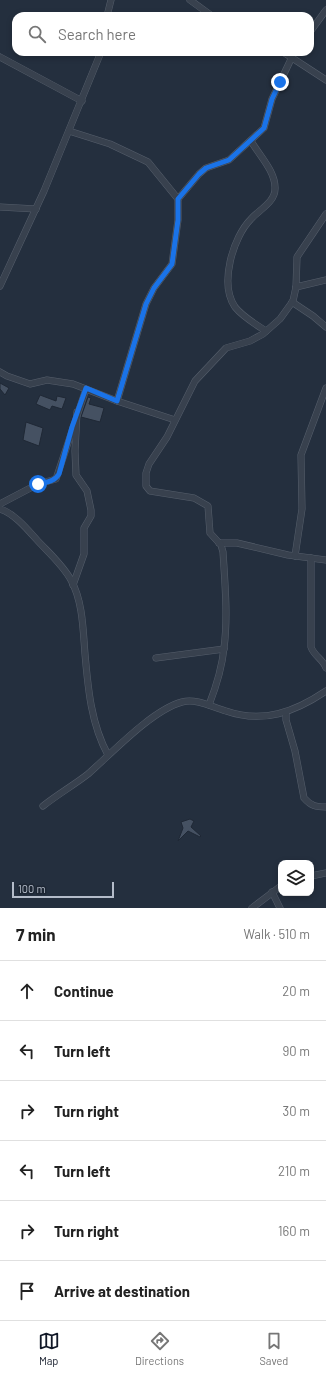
<!DOCTYPE html>
<meta charset="utf-8">
<style>
:root{--surface:#fff;--page:#f6f6f6;--text:#222;--muted:#767676;--line:#e0e0e0;--accent:#111827}
body{margin:0;font-family:Barlow,sans-serif;background:var(--page);color:var(--text)}
.controls{position:absolute;right:12px;bottom:12px;display:grid;overflow:hidden;border-radius:8px;box-shadow:0 2px 6px #0003}
.controls button{width:36px;height:36px;display:grid;place-items:center;padding:0;border:0;border-bottom:1px solid var(--line);background:var(--surface);color:var(--text);font:20px sans-serif}
.scale{position:absolute;left:12px;bottom:10px;width:102px;box-sizing:border-box;padding-left:4px;border:2px solid #b4bcc9;border-top:0;font-size:11px;line-height:14px;white-space:nowrap;color:#b4bcc9;-webkit-text-stroke:3px #1d2633;paint-order:stroke}
.stop{position:absolute;width:12px;height:12px;margin:-9px;border:3px solid #1a73e8;border-radius:50%;background:#fff}
.stop.end{background:#1a73e8;border-color:#fff;box-shadow:0 1px 4px #0008}
.list{margin:0;padding:0;list-style:none}
h2{display:flex;justify-content:space-between;align-items:center;height:52px;margin:0;padding:0 16px;font-size:17px}
h2 small{font-size:13px;font-weight:400;color:var(--muted)}
.list li{display:grid;grid-template-columns:26px 1fr auto;gap:12px;align-items:center;box-sizing:border-box;height:60px;padding:0 16px;border-top:1px solid var(--line)}
.list b{display:block;font-size:15px;white-space:nowrap}
.list em{font-size:13px;font-style:normal;color:var(--muted)}
.icon{flex:none;width:22px;height:22px;fill:none;stroke:currentColor;stroke-width:2;stroke-linecap:round;stroke-linejoin:round}
.map{position:relative;flex:none;width:326px;height:908px;overflow:hidden}
.search{position:absolute;background:var(--surface);box-shadow:0 2px 6px #0003;left:12px;right:12px;top:12px;height:44px;display:flex;align-items:center;gap:10px;box-sizing:border-box;padding:0 14px;border-radius:12px;color:var(--muted);font-size:15px}
.sheet{height:412px;background:var(--surface)}
nav{display:flex;justify-content:space-around;align-items:center;box-sizing:border-box;height:56px;border-top:1px solid var(--line);background:var(--surface);font-size:11px;color:var(--muted)}
nav a{display:grid;justify-items:center;gap:2px}
nav .on{color:var(--accent)}
.map>svg:first-child{display:block}
.building{fill:#455162;stroke:#1f2835}
.lines{fill:none;stroke-linecap:round;stroke-linejoin:round}
.minor-casing{stroke:#565f6c;stroke-width:7}
.minor{stroke:#38414e;stroke-width:6}
.route{stroke:#1a73e8;stroke-width:5}
</style>
<div class="map">
<svg width="326" height="908" viewBox="0 0 326 908">
<rect width="100%" height="100%" fill="#242f3e"/>
<g class="building">
<polygon points="0,383 9,388 5,395 0,389"/>
<polygon points="40,395 56,401 57,396 66,398 62,409 52,406 50,410 36,404"/>
<polygon points="88,397 91,398 89,404 104,408 100,422 81,417"/>
<polygon points="26,422 43,428 39,446 23,440"/>
<polygon points="190,819 194,821 191,827 201,836 200,837 188,831 178,841 183,828 181,822"/>
</g>
<g class="lines">
<g class="minor-casing">
<g id="minor">
<polyline points="190,0 212,16"/>
<polyline points="107,16 111,0"/>
<polyline points="310,32 326,10"/>
<polyline points="283,52 326,80"/>
<polyline points="0,57 82,101"/>
<polyline points="69,131 110,144 148,162 178,199 178,220 172,264 154,288 146,304 117,401"/>
<path d="M251,141C259,155 276,172 275,189C275,202 259,210 251,219C233,237 219,284 235,307C243,317 255,324 266,331"/>
<polyline points="178,199 199,174 206,168 229,160 264,128 272,99 292,57"/>
<polyline points="0,207 36,209"/>
<polyline points="0,286 44,191 101,52"/>
<polyline points="296,287 326,280"/>
<polyline points="292,302 313,316 326,327"/>
<polyline points="0,372 7,376 30,384 47,380 73,384 117,401 175,420"/>
<polyline points="0,504 38,484 56,479 86,389"/>
<path d="M0,509C14,513 28,530 37,540C48,552 63,565 71,580C83,602 83,630 85,654C88,688 91,724 108,755"/>
<polyline points="219,543 237,543 288,555 326,560"/>
<polyline points="295,556 302,509 301,455 326,388"/>
<path d="M311,558V647C314,656 323,659 326,668"/>
<polyline points="73,585 84,554 84,528 91,516 91,510 87,491 76,475 75,451 77,412"/>
<polyline points="156,658 224,649"/>
<path d="M209,705C216,687 222,668 224,648C228,617 225,584 223,552L221,545L210,533L208,506L194,498L150,491L146,486V473L149,464L167,437L195,381L226,348L250,341L263,334L280,319L293,301L296,287L297,257L326,214"/>
<path d="M286,713V720L295,751L304,798C311,806 316,807 326,807"/>
<path d="M43,806C58,794 74,785 88,774C112,753 152,710 182,702C196,698 212,707 226,711C263,724 295,712 326,691"/>
<polyline points="311,876 326,873"/>
<polyline points="272,892 280,908"/>
<polyline points="252,908 281,886"/>
</g>
</g>
<use href="#minor" class="minor"/>
</g>
<g class="lines">
<path class="route" d="M38,484C47,482 54,482 59,474L72,427L86,388L117,401L146,304L154,288L172,264L178,220V199L199,174L206,168L229,160L264,128L272,99L280,82"/>
</g>
</svg>
<div class="controls">
<button><svg class="icon" aria-label="layers" viewBox="0 0 24 24"><path d="M12 4l9 5-9 5-9-5zM3 14l9 5 9-5"/></svg></button>
</div>
<div class="scale">100 m</div>
<div class="stop" style="left:38px;top:484px"></div>
<div class="stop end" style="left:280px;top:82px"></div>
<div class="search"><svg class="icon" aria-label="search" viewBox="0 0 24 24"><circle cx="10" cy="10" r="6"/><path d="M15 15l6 6"/></svg>Search here</div>
</div>
<section class="sheet">
<h2>7 min<small>Walk · 510 m</small></h2>
<ul class="list">
<li><svg class="icon" aria-label="ahead" viewBox="0 0 24 24"><path d="M12 20V5M6 11l6-6 6 6"/></svg><div><b>Continue</b></div><em>20 m</em></li>
<li><svg class="icon" aria-label="left" viewBox="0 0 24 24"><path d="M17 20v-9H6M10 6l-5 5 5 5"/></svg><div><b>Turn left</b></div><em>90 m</em></li>
<li><svg class="icon" aria-label="right" viewBox="0 0 24 24"><path d="M7 20v-9h11M14 6l5 5-5 5"/></svg><div><b>Turn right</b></div><em>30 m</em></li>
<li><svg class="icon" aria-label="left" viewBox="0 0 24 24"><path d="M17 20v-9H6M10 6l-5 5 5 5"/></svg><div><b>Turn left</b></div><em>210 m</em></li>
<li><svg class="icon" aria-label="right" viewBox="0 0 24 24"><path d="M7 20v-9h11M14 6l5 5-5 5"/></svg><div><b>Turn right</b></div><em>160 m</em></li>
<li><svg class="icon" aria-label="arrive" viewBox="0 0 24 24"><path d="M6 21V4h12l-3 4 3 4H6"/></svg><div><b>Arrive at destination</b></div></li>
</ul>
</section>
<nav>
<a class="on"><svg class="icon" aria-label="map" viewBox="0 0 24 24"><path d="M3 6l6-2 6 2 6-2v14l-6 2-6-2-6 2zM9 4v14M15 6v14"/></svg>Map</a>
<a><svg class="icon" aria-label="directions" viewBox="0 0 24 24"><path d="M12 3l9 9-9 9-9-9zM9 14v-3h6M13 9l2 2-2 2"/></svg>Directions</a>
<a><svg class="icon" aria-label="saved" viewBox="0 0 24 24"><path d="M7 4h10v16l-5-4-5 4z"/></svg>Saved</a>
</nav>
